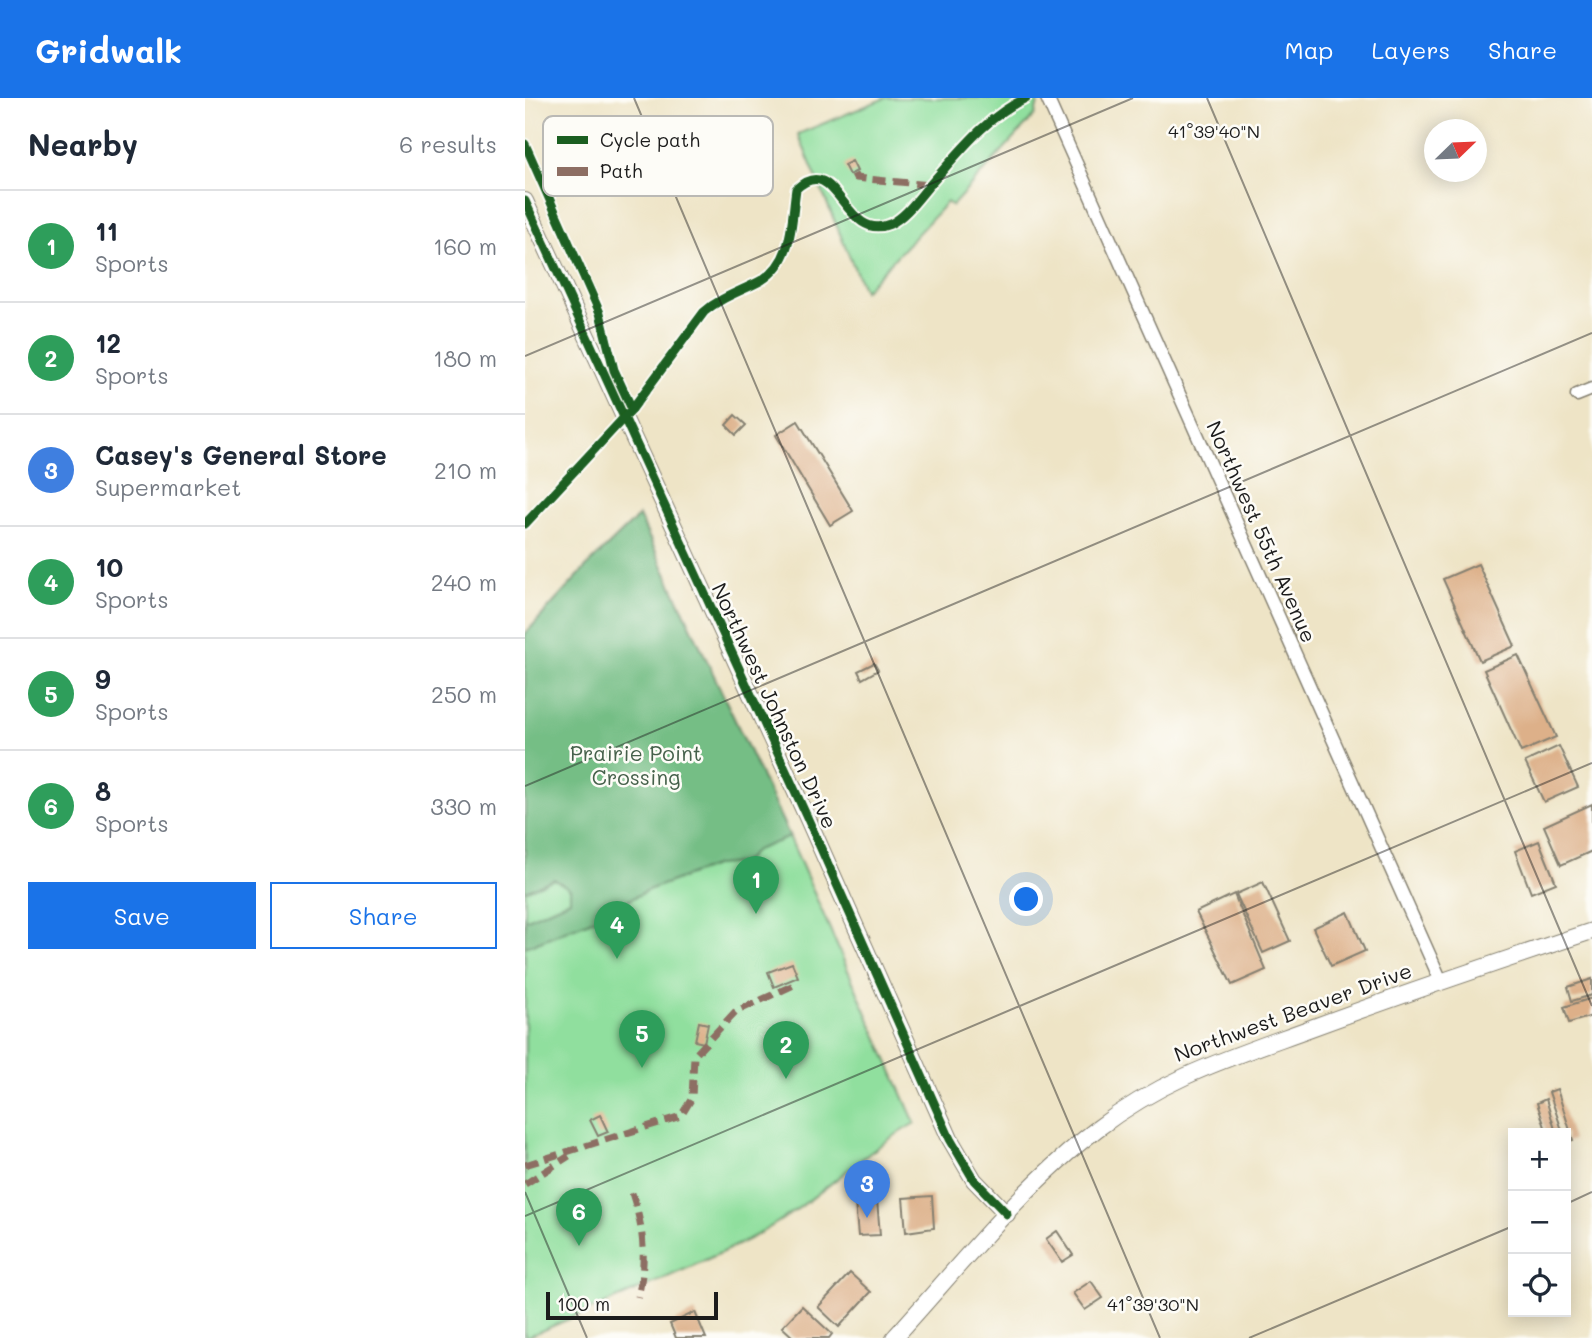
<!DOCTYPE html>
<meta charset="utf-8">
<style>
:root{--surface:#fff;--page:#f6f6f7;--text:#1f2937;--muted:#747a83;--line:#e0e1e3;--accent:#1a73e8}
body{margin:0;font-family:Mali,sans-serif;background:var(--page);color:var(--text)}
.controls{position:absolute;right:21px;bottom:21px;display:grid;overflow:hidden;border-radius:0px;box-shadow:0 4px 18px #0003}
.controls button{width:63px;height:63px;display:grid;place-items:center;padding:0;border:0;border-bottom:2px solid var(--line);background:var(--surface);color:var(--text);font:35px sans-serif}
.compass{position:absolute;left:899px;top:21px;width:63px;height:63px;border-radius:50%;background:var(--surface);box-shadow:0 4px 18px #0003;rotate:67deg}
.scale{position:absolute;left:21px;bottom:18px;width:172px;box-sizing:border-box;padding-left:7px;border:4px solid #1c1c1c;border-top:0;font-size:19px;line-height:24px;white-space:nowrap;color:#1c1c1c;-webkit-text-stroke:5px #fdfcf7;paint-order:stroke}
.you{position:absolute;left:502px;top:802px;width:24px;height:24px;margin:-18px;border:5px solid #fff;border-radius:50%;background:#1a73e8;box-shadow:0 0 0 10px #1a73e833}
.badge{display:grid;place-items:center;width:46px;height:46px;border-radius:50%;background:var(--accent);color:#fff;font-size:23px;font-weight:700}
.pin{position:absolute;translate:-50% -58px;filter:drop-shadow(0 2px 4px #0008)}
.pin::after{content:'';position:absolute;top:37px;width:24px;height:21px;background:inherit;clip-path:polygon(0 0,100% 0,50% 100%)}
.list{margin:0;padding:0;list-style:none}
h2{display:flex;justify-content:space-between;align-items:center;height:91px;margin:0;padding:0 28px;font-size:30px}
h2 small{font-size:23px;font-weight:400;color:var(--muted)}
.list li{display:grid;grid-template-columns:46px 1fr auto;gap:21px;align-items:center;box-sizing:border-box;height:112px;padding:0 28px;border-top:2px solid var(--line)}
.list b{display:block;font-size:26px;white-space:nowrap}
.list p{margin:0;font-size:23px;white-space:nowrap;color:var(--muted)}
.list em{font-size:23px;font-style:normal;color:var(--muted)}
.actions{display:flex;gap:14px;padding:21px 28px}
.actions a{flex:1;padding:16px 0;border:2px solid var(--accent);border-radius:0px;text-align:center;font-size:24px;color:var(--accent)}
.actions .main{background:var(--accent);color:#fff}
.icon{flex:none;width:38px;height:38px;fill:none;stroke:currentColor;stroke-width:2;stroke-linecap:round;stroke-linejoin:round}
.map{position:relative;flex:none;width:1067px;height:1240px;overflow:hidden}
header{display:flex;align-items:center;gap:42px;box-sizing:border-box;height:98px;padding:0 35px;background:var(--accent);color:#fff}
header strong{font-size:33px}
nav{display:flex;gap:38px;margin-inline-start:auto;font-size:24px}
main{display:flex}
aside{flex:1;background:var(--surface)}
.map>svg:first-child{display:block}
.green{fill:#90df9e;stroke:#567e5d;stroke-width:2}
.forest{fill:#74be85;stroke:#486d50;stroke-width:2}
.building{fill:#ddb089}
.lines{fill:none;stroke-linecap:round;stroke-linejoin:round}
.street-casing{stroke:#858071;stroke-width:15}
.secondary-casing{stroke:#858071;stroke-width:18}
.street{stroke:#fff;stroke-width:12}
.secondary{stroke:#fff;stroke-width:16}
.quiet{stroke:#8d6e63;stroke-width:7;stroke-dasharray:14 7;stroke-linecap:butt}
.cycleway-casing{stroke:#fdfcf7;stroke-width:13}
.cycleway{stroke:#1b5e20;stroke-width:9}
.ticks{fill:none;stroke:#1c1c1c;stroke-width:2;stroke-opacity:0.45}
.labels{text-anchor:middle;stroke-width:5;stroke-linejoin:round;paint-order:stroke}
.street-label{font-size:21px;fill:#1c1c1c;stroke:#fdfcf7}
.park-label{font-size:21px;fill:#45604a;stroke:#fdfcf7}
.key{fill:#fdfcf7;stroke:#bab9b5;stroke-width:2}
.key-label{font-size:19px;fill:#1c1c1c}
.ticks-label{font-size:18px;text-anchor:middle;fill:#1c1c1c;stroke:#fdfcf7;stroke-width:5;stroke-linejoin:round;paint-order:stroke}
</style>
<header>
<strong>Gridwalk</strong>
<nav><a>Map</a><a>Layers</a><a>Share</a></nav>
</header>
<main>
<aside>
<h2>Nearby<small>6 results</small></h2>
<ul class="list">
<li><span class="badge" style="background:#2e9e5b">1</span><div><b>11</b><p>Sports</p></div><em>160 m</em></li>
<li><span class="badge" style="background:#2e9e5b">2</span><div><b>12</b><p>Sports</p></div><em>180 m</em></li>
<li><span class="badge" style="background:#3f7fe0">3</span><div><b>Casey's General Store</b><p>Supermarket</p></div><em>210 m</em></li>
<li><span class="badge" style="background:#2e9e5b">4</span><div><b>10</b><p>Sports</p></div><em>240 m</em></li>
<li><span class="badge" style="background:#2e9e5b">5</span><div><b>9</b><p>Sports</p></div><em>250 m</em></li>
<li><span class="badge" style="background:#2e9e5b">6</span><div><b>8</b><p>Sports</p></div><em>330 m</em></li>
</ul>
<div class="actions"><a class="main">Save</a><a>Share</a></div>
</aside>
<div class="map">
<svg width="1067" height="1240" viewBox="0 0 1067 1240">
<rect width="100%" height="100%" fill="#fdfcf7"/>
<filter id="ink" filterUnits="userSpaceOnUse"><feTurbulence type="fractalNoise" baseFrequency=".0143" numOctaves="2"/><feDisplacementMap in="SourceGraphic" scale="14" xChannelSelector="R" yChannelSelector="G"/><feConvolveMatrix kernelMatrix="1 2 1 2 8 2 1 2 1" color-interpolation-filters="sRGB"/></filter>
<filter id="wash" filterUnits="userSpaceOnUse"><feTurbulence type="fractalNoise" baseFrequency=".00686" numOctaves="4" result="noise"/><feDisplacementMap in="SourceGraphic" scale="28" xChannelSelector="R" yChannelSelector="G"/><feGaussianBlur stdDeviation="1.57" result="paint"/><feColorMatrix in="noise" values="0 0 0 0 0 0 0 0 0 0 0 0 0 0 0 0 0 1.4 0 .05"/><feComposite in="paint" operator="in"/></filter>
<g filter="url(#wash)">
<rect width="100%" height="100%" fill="#eee4c6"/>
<g class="green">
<polygon points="360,0 514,0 510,17 427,108 422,104 339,193 273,36"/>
<path d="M0,567L257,722L390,1025C332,1058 285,1110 224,1141C152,1178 74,1207 0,1240Z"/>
</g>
<polygon class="forest" points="114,418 265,739 231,752 218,765 192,767 123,792 67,822 0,849 0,822 45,802 45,791 29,781 0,793 0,536 64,466"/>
<g id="blocks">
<g class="building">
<polygon points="327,63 332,73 324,77 319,67"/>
<polygon points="210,317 221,327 211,337 201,327"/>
<polygon points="273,323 328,413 305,427 251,337"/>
<polygon points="953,466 990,548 955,563 918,481"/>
<polygon points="993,557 1031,639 996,654 959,572"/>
<polygon points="349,565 353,572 337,581 333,573"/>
<polygon points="1034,648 1053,689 1019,704 1000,664"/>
<polygon points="1067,706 1067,753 1036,767 1019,728"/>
<polygon points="1014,743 1031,785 1006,795 990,753"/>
<polygon points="738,784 765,843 738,855 711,796"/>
<polygon points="709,796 741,872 707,887 671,814"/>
<polygon points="823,814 840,853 806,868 788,830"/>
<polygon points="267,865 273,879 249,889 243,874"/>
<polygon points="1067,881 1067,897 1047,903 1043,889"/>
<polygon points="1067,900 1067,918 1044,925 1039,909"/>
<polygon points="174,924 183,926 179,945 170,943"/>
<polygon points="1032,991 1048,1042 1041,1044 1041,1035 1038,1035 1024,994"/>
<polygon points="1021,1001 1031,1035 1022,1035 1012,1005"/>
<polygon points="75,1017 83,1034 73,1038 65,1022"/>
<polygon points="407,1098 409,1130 381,1134 378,1100"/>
<polygon points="352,1102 355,1137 333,1138 330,1104"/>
<polygon points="532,1133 548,1157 537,1164 521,1141"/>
<polygon points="325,1175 346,1194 314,1229 293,1209"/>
<polygon points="566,1183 578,1200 560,1212 548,1195"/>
<polygon points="277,1208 307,1236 304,1240 269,1240 257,1229"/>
<polygon points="170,1214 181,1240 151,1240 145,1226"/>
</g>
</g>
</g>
<g filter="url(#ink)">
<use href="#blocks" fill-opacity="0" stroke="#858071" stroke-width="2"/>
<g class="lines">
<g class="street-casing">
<g id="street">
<polyline points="522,0 916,883"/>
<polyline points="1052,297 1067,291"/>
</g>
</g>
<g class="secondary-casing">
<g id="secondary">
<polyline points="0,103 282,719 425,1041 449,1082 482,1116"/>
<path d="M369,1240C434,1169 495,1090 572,1031C640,979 707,959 786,930C879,896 973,864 1067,833"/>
</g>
</g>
<use href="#street" class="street"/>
<use href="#secondary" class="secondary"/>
<g class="quiet">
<polyline points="329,76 331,80 405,87"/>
<polyline points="0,1067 156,1018 167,1000 169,958 210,914 271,886"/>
<polyline points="0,1086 44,1058"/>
<path d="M107,1095C119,1132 122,1161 113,1199"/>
</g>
<g class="cycleway-casing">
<g id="cycleway">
<polyline points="0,46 75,215 89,272 107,311"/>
<polyline points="0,103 282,719 425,1041 449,1082 482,1116"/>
<path d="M0,426L107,311L179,214C196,199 217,193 237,182C269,162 266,123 271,91C313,52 318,146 365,126C380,119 392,102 403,89C433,56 460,19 501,0"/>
</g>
</g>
<use href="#cycleway" class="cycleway"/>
</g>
</g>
<path class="ticks" d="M109,0L635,1240M682,0L1067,908M0,258L608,0M0,688L1067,235M0,1094L62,1240M1041,1106L1067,1094M0,1118L1067,665M724,1240L988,1128"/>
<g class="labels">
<g class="street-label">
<text transform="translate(736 434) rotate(66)" y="7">Northwest 55th Avenue</text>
<text transform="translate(249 608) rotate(65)" y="7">Northwest Johnston Drive</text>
<text transform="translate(768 915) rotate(-20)" y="7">Northwest Beaver Drive</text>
</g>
<g class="park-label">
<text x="111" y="663">Prairie Point<tspan x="111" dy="24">Crossing</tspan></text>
</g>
</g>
<rect x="18" y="18" width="230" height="80" rx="10" class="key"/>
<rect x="32" y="38" width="31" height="8" fill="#1b5e20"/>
<rect x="32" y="69" width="31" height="9" fill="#8d6e63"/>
<g class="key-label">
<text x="75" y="49">Cycle path</text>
<text x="75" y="80">Path</text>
</g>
<g class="ticks-label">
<text x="689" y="40">41°39'40"N</text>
<text x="628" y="1213">41°39'30"N</text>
</g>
</svg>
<div class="controls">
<button>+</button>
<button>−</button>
<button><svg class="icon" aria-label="locate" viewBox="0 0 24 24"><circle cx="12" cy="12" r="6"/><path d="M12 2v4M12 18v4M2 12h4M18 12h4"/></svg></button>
</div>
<svg class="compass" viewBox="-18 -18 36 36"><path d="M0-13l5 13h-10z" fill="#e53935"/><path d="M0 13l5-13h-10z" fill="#747a83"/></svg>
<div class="scale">100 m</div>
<div class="you"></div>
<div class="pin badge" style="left:231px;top:816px;background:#2e9e5b">1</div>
<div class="pin badge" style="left:261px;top:981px;background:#2e9e5b">2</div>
<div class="pin badge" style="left:342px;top:1120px;background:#3f7fe0">3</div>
<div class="pin badge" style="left:92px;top:861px;background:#2e9e5b">4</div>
<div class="pin badge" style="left:117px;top:970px;background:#2e9e5b">5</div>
<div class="pin badge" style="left:54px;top:1148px;background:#2e9e5b">6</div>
</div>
</main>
